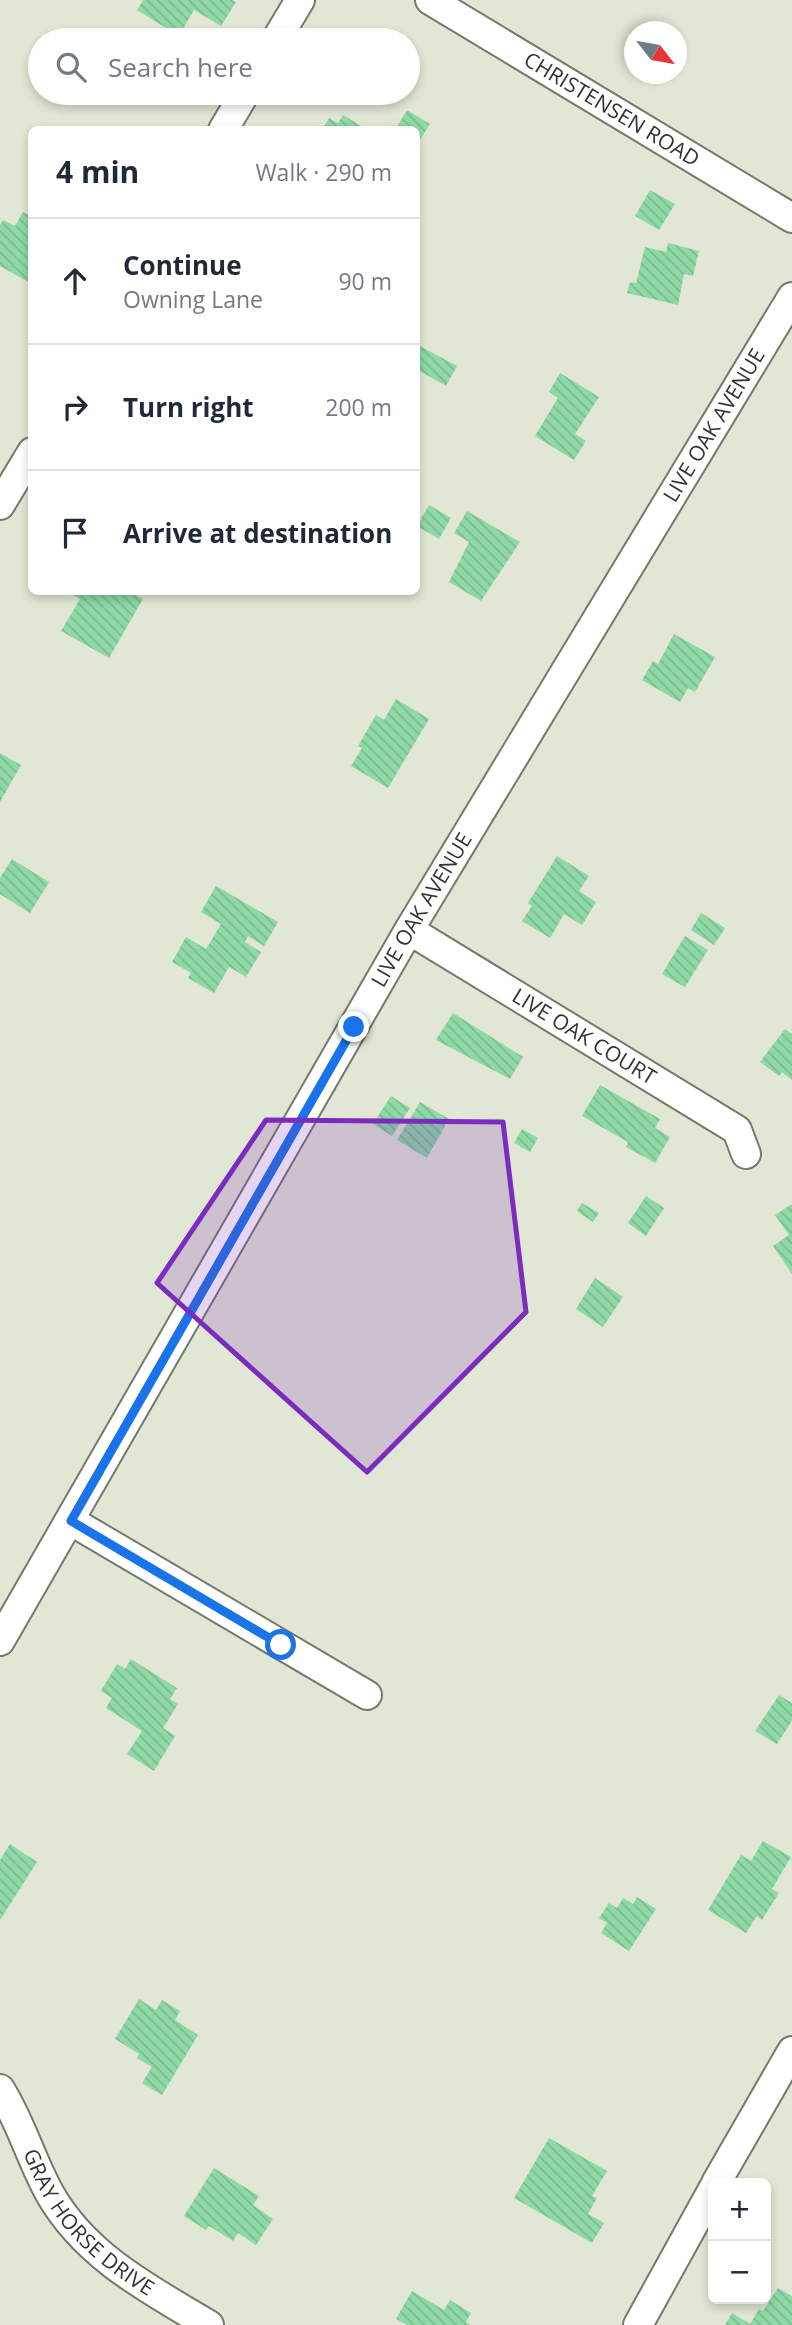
<!DOCTYPE html>
<meta charset="utf-8">
<style>
:root{--surface:#fff;--page:#f2f2f3;--text:#1f2937;--muted:#747a83;--line:#e0e1e3}
body{margin:0;font-family:"Open Sans",sans-serif;background:var(--page);color:var(--text)}
.controls{position:absolute;right:21px;bottom:21px;display:grid;overflow:hidden;border-radius:10px;box-shadow:0 4px 10px #0003}
.controls button{width:63px;height:63px;display:grid;place-items:center;padding:0;border:0;border-bottom:2px solid var(--line);background:var(--surface);color:var(--text);font:35px sans-serif}
.compass{position:absolute;left:624px;top:21px;width:63px;height:63px;border-radius:50%;background:var(--surface);box-shadow:0 4px 10px #0003;rotate:121deg}
.stop{position:absolute;width:21px;height:21px;margin:-16px;border:5px solid #1a73e8;border-radius:50%;background:#fff}
.stop.end{background:#1a73e8;border-color:#fff;box-shadow:0 2px 7px #0008}
.list{margin:0;padding:0;list-style:none}
h2{display:flex;justify-content:space-between;align-items:center;height:91px;margin:0;padding:0 28px;font-size:30px}
h2 small{font-size:23px;font-weight:400;color:var(--muted)}
.list li{display:grid;grid-template-columns:46px 1fr auto;gap:21px;align-items:center;box-sizing:border-box;height:126px;padding:0 28px;border-top:2px solid var(--line)}
.list b{display:block;font-size:26px;white-space:nowrap}
.list p{margin:0;font-size:23px;white-space:nowrap;color:var(--muted)}
.list em{font-size:23px;font-style:normal;color:var(--muted)}
.icon{flex:none;width:38px;height:38px;fill:none;stroke:currentColor;stroke-width:2;stroke-linecap:round;stroke-linejoin:round}
.map{position:relative;flex:none;width:792px;height:2325px;overflow:hidden}
.search{position:absolute;background:var(--surface);box-shadow:0 4px 10px #0003;left:28px;top:28px;width:392px;height:77px;display:flex;align-items:center;gap:18px;box-sizing:border-box;padding:0 24px;border-radius:38px;color:var(--muted);font-size:26px}
.panel{position:absolute;background:var(--surface);box-shadow:0 4px 10px #0003;left:28px;top:126px;width:392px;height:469px;border-radius:10px}
.map>svg:first-child{display:block}
.building{fill:url(#building-back-hatch)}
.lines{fill:none;stroke-linecap:round;stroke-linejoin:round}
.minor-casing{stroke:#747a69;stroke-width:32}
.minor{stroke:#fff;stroke-width:28}
.route{stroke:#1a73e8;stroke-width:9}
.marked{fill:#7b2cbf;fill-opacity:0.2;stroke:#7b2cbf;stroke-width:5;stroke-linejoin:round}
.labels{text-anchor:middle;stroke-width:6;stroke-linejoin:round;paint-order:stroke}
.street-label{font-size:21px;fill:#32352e;stroke:#eef4e2}
</style>
<div class="map">
<svg width="792" height="2325" viewBox="0 0 792 2325">
<defs>
<pattern id="building-back-hatch" width="6" height="6" patternUnits="userSpaceOnUse" patternTransform="scale(1.75)"><rect width="6" height="6" fill="#8ed9a6"/><path d="M-1 5l2 2M0 0l6 6M5-1l2 2" fill="none" stroke="#7bbb8f"/></pattern>
</defs>
<rect width="100%" height="100%" fill="#e1e7d4"/>
<g class="building">
<polygon points="143,0 232,0 236,2 221,26 194,10 179,36 137,10"/>
<polygon points="82,29 100,40 75,40"/>
<polygon points="160,93 183,93 176,103"/>
<polygon points="407,110 430,124 416,146 416,130 395,130"/>
<polygon points="343,115 368,130 322,130 329,118 338,123"/>
<polygon points="650,190 675,204 659,230 635,216"/>
<polygon points="23,212 32,217 32,284 0,266 0,225 3,220 15,226"/>
<polygon points="668,243 699,251 693,276 684,274 678,305 627,293 630,282 636,283 645,247 666,252"/>
<polygon points="416,344 457,366 446,386 416,369"/>
<polygon points="560,373 599,397 575,434 586,441 574,460 535,436 558,398 549,392"/>
<polygon points="429,505 451,518 439,539 417,526"/>
<polygon points="467,511 520,542 481,601 449,582 469,542 454,533"/>
<polygon points="67,592 130,592 143,599 109,658 61,631 80,599"/>
<polygon points="674,634 715,657 695,692 688,688 680,702 642,680 653,661 658,664"/>
<polygon points="396,699 429,719 388,788 351,766 362,748 358,746 376,715 384,720"/>
<polygon points="0,753 21,765 0,802"/>
<polygon points="557,856 589,876 579,891 596,902 582,925 564,914 550,938 522,921 532,906 528,903"/>
<polygon points="12,859 49,882 30,913 0,894 0,878"/>
<polygon points="216,886 278,922 264,946 248,936 245,942 261,952 246,977 229,967 214,993 188,978 191,973 172,962 186,937 206,949 221,924 201,912"/>
<polygon points="701,913 725,928 714,945 691,930"/>
<polygon points="685,936 708,950 685,987 662,974"/>
<polygon points="453,1013 523,1057 510,1079 436,1040"/>
<polygon points="785,1029 792,1034 792,1080 782,1072 779,1076 760,1062"/>
<polygon points="600,1085 660,1119 655,1128 670,1137 655,1163 626,1147 628,1142 582,1116"/>
<polygon points="391,1096 410,1108 392,1136 373,1124"/>
<polygon points="420,1102 449,1119 427,1158 397,1140"/>
<polygon points="522,1129 538,1138 530,1152 514,1143"/>
<polygon points="646,1196 664,1208 646,1236 628,1223"/>
<polygon points="582,1203 599,1213 593,1222 577,1211"/>
<polygon points="792,1204 792,1274 773,1246 789,1235 775,1215"/>
<polygon points="595,1278 623,1297 603,1327 576,1309"/>
<polygon points="131,1659 177,1688 170,1699 178,1704 163,1728 175,1736 154,1771 127,1754 142,1731 106,1708 112,1698 101,1691 117,1664 125,1669"/>
<polygon points="779,1695 792,1703 792,1721 777,1744 755,1731"/>
<polygon points="763,1841 791,1857 772,1889 779,1893 762,1920 757,1916 746,1933 708,1910 741,1855 751,1861"/>
<polygon points="10,1844 37,1862 0,1920 0,1860"/>
<polygon points="637,1897 656,1909 629,1951 601,1933 607,1923 599,1918 609,1903 617,1908 623,1898 633,1904"/>
<polygon points="139,1999 156,2010 162,2000 180,2011 175,2020 198,2035 162,2095 142,2083 152,2067 137,2058 139,2054 115,2039"/>
<polygon points="549,2138 607,2171 592,2196 597,2198 588,2214 604,2223 592,2243 514,2198"/>
<polygon points="214,2168 259,2196 253,2205 273,2219 256,2245 238,2233 233,2241 209,2226 206,2230 184,2216"/>
<polygon points="778,2288 792,2296 792,2325 725,2325 732,2313 750,2324 759,2309 763,2311"/>
<polygon points="412,2291 444,2310 450,2300 471,2313 466,2322 470,2325 407,2325 396,2319"/>
</g>
<g class="lines">
<g class="minor-casing">
<g id="minor">
<path id="s1" d="M430,0L792,218"/>
<polyline points="276,40 300,0"/>
<polyline points="223,130 245,93"/>
<polyline points="0,505 32,452"/>
<path id="s2" d="M409,930L737,1130L746,1154"/>
<polyline points="71,1521 367,1695"/>
<path id="s3" d="M0,1641L409,930L792,297"/>
<path id="s4" d="M0,2089C21,2122 31,2160 50,2194C86,2257 149,2289 209,2325"/>
<polyline points="716,2183 792,2051"/>
<polyline points="638,2325 713,2189"/>
</g>
</g>
<use href="#minor" class="minor"/>
</g>
<g class="lines">
<polyline class="route" points="281,1645 71,1521 354,1027"/>
</g>
<path class="marked" d="M266,1120L503,1122L526,1312L367,1472L157,1283Z"/>
<g class="labels">
<g class="street-label">
<text dy="7" stroke="none"><textPath href="#s1" startOffset="212">CHRISTENSEN ROAD</textPath></text>
<text dy="7" stroke="none"><textPath href="#s3" startOffset="1410">LIVE OAK AVENUE</textPath></text>
<text dy="7" stroke="none"><textPath href="#s3" startOffset="844">LIVE OAK AVENUE</textPath></text>
<text dy="7" stroke="none"><textPath href="#s2" startOffset="205">LIVE OAK COURT</textPath></text>
<text dy="7" stroke="none"><textPath href="#s4" startOffset="163">GRAY HORSE DRIVE</textPath></text>
</g>
</g>
</svg>
<div class="controls">
<button>+</button>
<button>−</button>
</div>
<svg class="compass" viewBox="-18 -18 36 36"><path d="M0-13l5 13h-10z" fill="#e53935"/><path d="M0 13l5-13h-10z" fill="#747a83"/></svg>
<div class="stop" style="left:281px;top:1645px"></div>
<div class="stop end" style="left:354px;top:1027px"></div>
<div class="search"><svg class="icon" aria-label="search" viewBox="0 0 24 24"><circle cx="10" cy="10" r="6"/><path d="M15 15l6 6"/></svg>Search here</div>
<section class="panel">
<h2>4 min<small>Walk · 290 m</small></h2>
<ul class="list">
<li><svg class="icon" aria-label="ahead" viewBox="0 0 24 24"><path d="M12 20V5M6 11l6-6 6 6"/></svg><div><b>Continue</b><p>Owning Lane</p></div><em>90 m</em></li>
<li><svg class="icon" aria-label="right" viewBox="0 0 24 24"><path d="M7 20v-9h11M14 6l5 5-5 5"/></svg><div><b>Turn right</b></div><em>200 m</em></li>
<li><svg class="icon" aria-label="arrive" viewBox="0 0 24 24"><path d="M6 21V4h12l-3 4 3 4H6"/></svg><div><b>Arrive at destination</b></div></li>
</ul>
</section>
</div>
